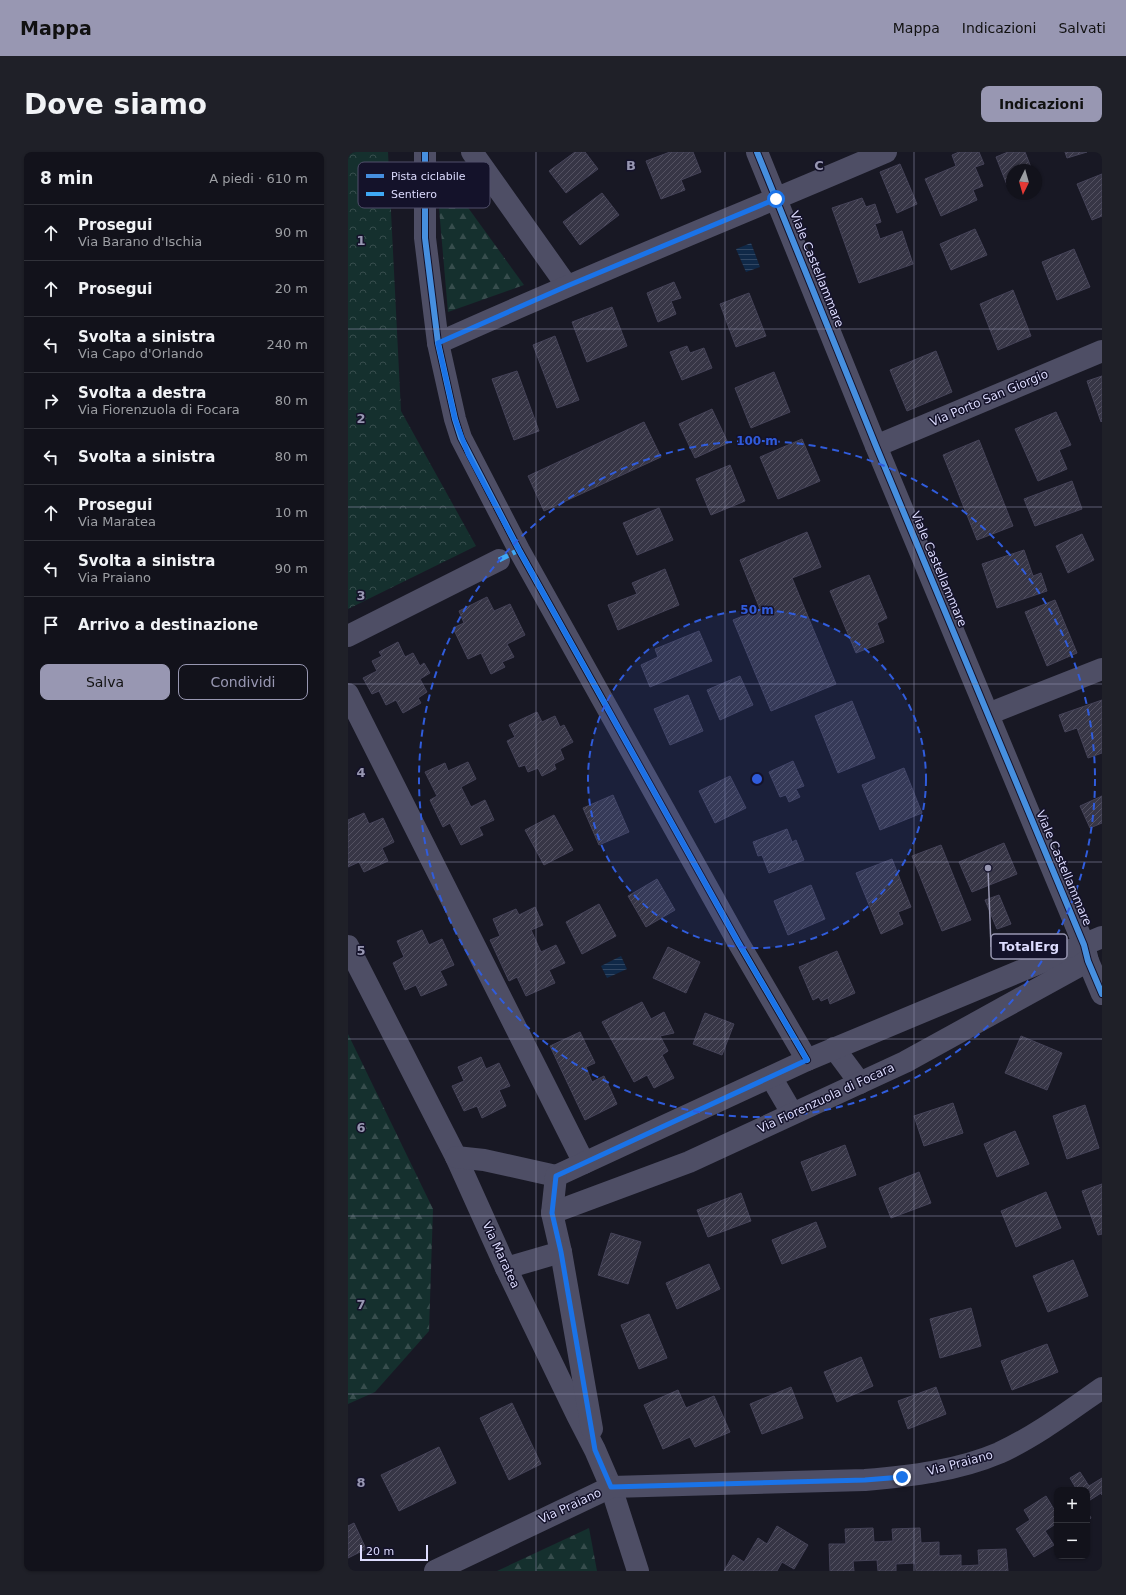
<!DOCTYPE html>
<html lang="it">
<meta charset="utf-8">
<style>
:root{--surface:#12121b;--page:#1f2028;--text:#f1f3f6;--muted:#9c9ea3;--line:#31323a;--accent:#9897b2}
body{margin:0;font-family:"DejaVu Sans",sans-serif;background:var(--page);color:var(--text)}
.controls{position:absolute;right:12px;bottom:12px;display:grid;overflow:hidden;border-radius:8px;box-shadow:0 1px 3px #0004}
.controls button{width:36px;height:36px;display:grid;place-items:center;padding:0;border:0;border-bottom:1px solid var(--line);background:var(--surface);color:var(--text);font:20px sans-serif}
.compass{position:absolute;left:658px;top:12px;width:36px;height:36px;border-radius:50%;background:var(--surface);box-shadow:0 1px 3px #0004;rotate:185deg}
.scale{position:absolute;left:12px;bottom:10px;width:68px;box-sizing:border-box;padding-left:4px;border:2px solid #dddcfe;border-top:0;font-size:11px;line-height:14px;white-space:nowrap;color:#dddcfe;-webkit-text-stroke:3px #14122a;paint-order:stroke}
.stop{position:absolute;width:12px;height:12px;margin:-9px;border:3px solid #1a73e8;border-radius:50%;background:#fff}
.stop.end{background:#1a73e8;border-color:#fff;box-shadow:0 1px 4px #0008}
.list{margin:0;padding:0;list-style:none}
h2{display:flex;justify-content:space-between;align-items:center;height:52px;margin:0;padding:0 16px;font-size:17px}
h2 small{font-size:13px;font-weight:400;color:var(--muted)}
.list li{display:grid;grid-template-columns:26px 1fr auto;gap:12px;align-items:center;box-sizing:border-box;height:56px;padding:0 16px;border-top:1px solid var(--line)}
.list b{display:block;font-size:15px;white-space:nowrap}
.list p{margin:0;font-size:13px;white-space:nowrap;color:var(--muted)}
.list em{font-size:13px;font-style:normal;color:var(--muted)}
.actions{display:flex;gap:8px;padding:12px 16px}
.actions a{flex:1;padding:9px 0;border:1px solid var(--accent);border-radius:8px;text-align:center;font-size:14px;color:var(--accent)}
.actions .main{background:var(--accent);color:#111}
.icon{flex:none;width:22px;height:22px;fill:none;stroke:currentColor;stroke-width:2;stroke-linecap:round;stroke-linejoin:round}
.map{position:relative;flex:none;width:754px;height:1419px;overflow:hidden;border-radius:8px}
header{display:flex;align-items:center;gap:24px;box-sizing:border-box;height:56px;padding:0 20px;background:var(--accent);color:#111}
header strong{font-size:19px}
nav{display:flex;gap:22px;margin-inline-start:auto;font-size:14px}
.intro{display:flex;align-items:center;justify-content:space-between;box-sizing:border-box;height:96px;padding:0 24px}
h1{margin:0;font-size:28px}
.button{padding:10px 18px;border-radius:8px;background:var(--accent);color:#111;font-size:14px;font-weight:700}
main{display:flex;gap:24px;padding:0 24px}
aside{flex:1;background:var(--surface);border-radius:8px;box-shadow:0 1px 3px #0004}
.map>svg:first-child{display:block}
.forest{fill:url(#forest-firs)}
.park{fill:url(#park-crowns)}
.water{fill:url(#water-rules)}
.building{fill:url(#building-hatch);stroke:#454358}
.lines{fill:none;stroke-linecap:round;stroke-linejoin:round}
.minor{stroke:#4e4e65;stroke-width:22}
.quiet{stroke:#3fa9f5;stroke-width:5;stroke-dasharray:10 5;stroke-linecap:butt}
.cycleway-casing{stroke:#14122a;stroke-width:8}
.cycleway{stroke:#468fdf;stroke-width:6}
.route{stroke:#1a73e8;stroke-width:5}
.grid{fill:none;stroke:#9897b2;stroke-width:1;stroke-opacity:0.55}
.ring{fill:none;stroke:#305cdc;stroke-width:2;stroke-dasharray:7 5}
.labels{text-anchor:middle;stroke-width:3;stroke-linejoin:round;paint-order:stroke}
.street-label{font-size:12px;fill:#dddcfe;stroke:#14122a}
.key{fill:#14122a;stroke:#504f6a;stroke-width:1}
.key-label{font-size:11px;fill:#dddcfe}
.grid-label{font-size:13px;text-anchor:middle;font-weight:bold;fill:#9897b2;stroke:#14122a;stroke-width:3;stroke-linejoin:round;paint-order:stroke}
.centre{fill:#305cdc;stroke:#14122a;stroke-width:2}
.ring-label{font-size:12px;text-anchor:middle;font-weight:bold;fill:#305cdc;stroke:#14122a;stroke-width:3;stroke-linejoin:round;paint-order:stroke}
.leader{fill:none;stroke:#9897b2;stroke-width:1.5}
.callout-dot{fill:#9897b2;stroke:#14122a;stroke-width:1.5}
.callout{fill:#14122a;stroke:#9897b2;stroke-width:1.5}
.callout-label{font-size:13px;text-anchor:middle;font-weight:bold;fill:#dddcfe}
</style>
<header>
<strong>Mappa</strong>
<nav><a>Mappa</a><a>Indicazioni</a><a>Salvati</a></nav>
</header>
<div class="intro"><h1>Dove siamo</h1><a class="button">Indicazioni</a></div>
<main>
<aside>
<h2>8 min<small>A piedi · 610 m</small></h2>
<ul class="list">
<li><svg class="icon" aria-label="ahead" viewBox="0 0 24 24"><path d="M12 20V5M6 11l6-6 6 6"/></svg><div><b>Prosegui</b><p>Via Barano d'Ischia</p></div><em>90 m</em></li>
<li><svg class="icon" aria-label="ahead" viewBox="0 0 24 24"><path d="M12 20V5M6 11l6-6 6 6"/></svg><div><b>Prosegui</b></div><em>20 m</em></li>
<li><svg class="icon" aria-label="left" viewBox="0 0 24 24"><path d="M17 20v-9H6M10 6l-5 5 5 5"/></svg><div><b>Svolta a sinistra</b><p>Via Capo d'Orlando</p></div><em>240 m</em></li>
<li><svg class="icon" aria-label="right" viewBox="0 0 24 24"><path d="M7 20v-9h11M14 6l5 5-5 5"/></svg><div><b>Svolta a destra</b><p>Via Fiorenzuola di Focara</p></div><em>80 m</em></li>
<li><svg class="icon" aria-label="left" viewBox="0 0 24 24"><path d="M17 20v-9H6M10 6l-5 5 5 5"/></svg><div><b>Svolta a sinistra</b></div><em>80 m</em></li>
<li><svg class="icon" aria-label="ahead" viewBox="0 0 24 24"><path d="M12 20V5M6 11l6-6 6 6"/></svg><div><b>Prosegui</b><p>Via Maratea</p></div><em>10 m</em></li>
<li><svg class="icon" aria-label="left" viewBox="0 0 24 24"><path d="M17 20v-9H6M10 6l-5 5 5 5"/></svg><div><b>Svolta a sinistra</b><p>Via Praiano</p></div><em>90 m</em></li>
<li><svg class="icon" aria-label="arrive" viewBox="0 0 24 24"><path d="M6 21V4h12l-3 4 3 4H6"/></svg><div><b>Arrivo a destinazione</b></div></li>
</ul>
<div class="actions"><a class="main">Salva</a><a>Condividi</a></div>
</aside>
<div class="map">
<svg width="754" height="1419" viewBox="0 0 754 1419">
<defs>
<pattern id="forest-firs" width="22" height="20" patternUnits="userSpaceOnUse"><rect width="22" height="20" fill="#15302e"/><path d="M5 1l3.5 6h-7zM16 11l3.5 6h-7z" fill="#374d4d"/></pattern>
<pattern id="park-crowns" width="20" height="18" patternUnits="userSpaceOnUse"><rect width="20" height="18" fill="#15302e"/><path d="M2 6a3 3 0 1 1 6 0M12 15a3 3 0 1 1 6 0" fill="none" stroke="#374d4d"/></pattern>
<pattern id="water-rules" width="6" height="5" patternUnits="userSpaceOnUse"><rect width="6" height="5" fill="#102948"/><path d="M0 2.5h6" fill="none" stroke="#324763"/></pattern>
<pattern id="building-hatch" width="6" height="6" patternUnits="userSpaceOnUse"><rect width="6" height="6" fill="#373646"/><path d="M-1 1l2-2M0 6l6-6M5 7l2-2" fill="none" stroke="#545262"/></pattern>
</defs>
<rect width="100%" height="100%" fill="#181824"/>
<g class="forest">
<polygon points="87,10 176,133 100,160"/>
<polygon points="0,882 85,1057 81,1179 27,1240 0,1252"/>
<polygon points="241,1376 249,1419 149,1419"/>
</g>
<polygon class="park" points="0,0 40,0 53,259 128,394 0,457"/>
<g class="water">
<polygon points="403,91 412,115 398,120 388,97"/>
<polygon points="273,804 279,817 259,826 253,814"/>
</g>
<g class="building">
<polygon points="227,0 237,0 250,17 218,41 201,19"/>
<polygon points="322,0 345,0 353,20 333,28 337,38 313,47 298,9"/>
<polygon points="611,0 631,0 636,12 627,15 635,34 625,38 629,48 593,64 577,27 608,14 604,3"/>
<polygon points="660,0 677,0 684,18 664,18 664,31 659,33 648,5"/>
<polygon points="717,0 739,0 719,6"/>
<polygon points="552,12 569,52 549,61 532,20"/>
<polygon points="754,22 754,64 744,68 729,32"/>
<polygon points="254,41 271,63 232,93 215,70"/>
<polygon points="514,46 518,55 527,52 533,70 527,72 532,87 554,79 565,112 511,131 484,56"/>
<polygon points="627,77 639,103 603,118 592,92"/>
<polygon points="726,97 742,135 709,148 694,110"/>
<polygon points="326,130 333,146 323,149 328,162 310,170 299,141"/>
<polygon points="665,138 683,184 650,198 632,152"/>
<polygon points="401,141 418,184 388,195 372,152"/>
<polygon points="264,155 279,194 239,210 224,170"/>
<polygon points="207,184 231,248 209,256 185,193"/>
<polygon points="339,194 342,201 356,196 364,216 334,228 322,200"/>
<polygon points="588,199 604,240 559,259 542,218"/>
<polygon points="169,219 191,279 166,288 144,227"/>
<polygon points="426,220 442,260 403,276 387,236"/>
<polygon points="754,224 754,269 753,270 739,229"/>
<polygon points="364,257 380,291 347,306 331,272"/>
<polygon points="708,260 723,293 711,298 719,317 690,329 667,277"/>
<polygon points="296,270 313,305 196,359 180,324"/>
<polygon points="454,287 472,329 430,347 412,305"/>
<polygon points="631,288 665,374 629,388 595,303"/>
<polygon points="382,313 397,349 363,363 348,327"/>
<polygon points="724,329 734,357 687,374 676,347"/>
<polygon points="311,356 325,388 289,403 275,371"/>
<polygon points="459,380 473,415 444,426 488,532 423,559 385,468 412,457 392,408"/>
<polygon points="734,382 746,408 720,421 708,394"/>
<polygon points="676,398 685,424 693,421 699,439 649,456 634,412"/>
<polygon points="317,417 331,453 270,478 260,453 289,442 284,431"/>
<polygon points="521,423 539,466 529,471 536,490 508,501 482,439"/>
<polygon points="139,445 146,459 162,452 177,483 159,492 166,505 154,510 157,515 143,522 133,501 120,507 105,476 116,471 111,459"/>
<polygon points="707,448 729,501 699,514 677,460"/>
<polygon points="351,479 364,509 302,535 293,513 310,505 307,497"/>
<polygon points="50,490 57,505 65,501 72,514 76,511 82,521 72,527 79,540 70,546 73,551 55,561 48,548 38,553 31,539 24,542 15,526 29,519 24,509 34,504 31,500"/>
<polygon points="392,524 405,553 372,568 359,538"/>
<polygon points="340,543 355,579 322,593 306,557"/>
<polygon points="754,548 754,601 740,606 729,576 717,580 711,563"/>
<polygon points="504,549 527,606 490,621 467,564"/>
<polygon points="189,560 194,570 207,564 212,575 216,573 225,590 212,597 216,607 206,612 208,617 194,624 190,616 180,620 177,613 171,615 159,589 167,585 161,573"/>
<polygon points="445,609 456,634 448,637 452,645 441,650 438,643 432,645 421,620"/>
<polygon points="120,610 128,627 113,635 123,655 137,648 146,668 131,675 135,683 113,693 102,671 95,675 82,648 89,644 77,620 97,611 100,619"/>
<polygon points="556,616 574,661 532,678 514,633"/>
<polygon points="382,624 398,656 367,671 351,639"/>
<polygon points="265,643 281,680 251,693 235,656"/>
<polygon points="754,644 754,671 742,676 732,654"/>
<polygon points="16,661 21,672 35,666 46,690 34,696 40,709 16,720 11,710 0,715 0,668"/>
<polygon points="206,663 225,698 196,713 177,678"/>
<polygon points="439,677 444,690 448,688 456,708 421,721 414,703 410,704 405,690"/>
<polygon points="656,691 669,722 624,740 611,710"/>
<polygon points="593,693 623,768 594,779 564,704"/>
<polygon points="544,707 563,755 550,760 555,772 533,782 508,721"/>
<polygon points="309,727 327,758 298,775 280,744"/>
<polygon points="463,733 477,767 440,783 426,749"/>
<polygon points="651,743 663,772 649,777 637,748"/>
<polygon points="251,752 268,784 234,802 218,770"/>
<polygon points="187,755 195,773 183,778 193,800 208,793 217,811 201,818 207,831 178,844 169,825 161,829 142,788 152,784 145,767 168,757 171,763"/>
<polygon points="74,778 81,793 94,787 106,813 92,819 99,833 73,844 68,833 57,838 45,811 56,805 49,789"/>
<polygon points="320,795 352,810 338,841 305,826"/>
<polygon points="489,799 507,841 482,852 480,846 473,849 471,845 465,848 451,815"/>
<polygon points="294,850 303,867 316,860 326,881 312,884 320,899 314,903 326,926 306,936 299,923 286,930 254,870"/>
<polygon points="357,861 386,872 374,903 345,892"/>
<polygon points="232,880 247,911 238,915 244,930 256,924 269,952 237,968 202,894"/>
<polygon points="673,884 714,901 699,938 657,921"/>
<polygon points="133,905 138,917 151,911 162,934 151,938 158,954 134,966 129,954 116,959 104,934 116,929 110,915"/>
<polygon points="605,951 615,981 576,994 566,964"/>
<polygon points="737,953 751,996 719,1007 705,964"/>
<polygon points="667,979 681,1012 649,1025 636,992"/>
<polygon points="497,993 508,1023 464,1039 453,1010"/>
<polygon points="571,1020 583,1051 543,1066 531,1036"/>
<polygon points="754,1032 754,1082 750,1083 734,1039"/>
<polygon points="698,1040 713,1076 668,1095 653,1059"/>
<polygon points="393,1041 403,1069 360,1085 349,1058"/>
<polygon points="468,1070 478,1095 434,1112 424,1088"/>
<polygon points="263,1081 293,1090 280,1132 250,1123"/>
<polygon points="725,1108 740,1144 700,1160 685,1124"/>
<polygon points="361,1112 372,1137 329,1157 318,1131"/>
<polygon points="623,1156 633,1194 592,1206 582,1167"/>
<polygon points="301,1162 319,1206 291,1217 273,1173"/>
<polygon points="699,1192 710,1220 664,1238 653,1209"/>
<polygon points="513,1205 525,1234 489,1250 476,1220"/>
<polygon points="443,1235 455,1266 414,1282 402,1252"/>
<polygon points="588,1235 598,1262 560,1277 550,1249"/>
<polygon points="330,1238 338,1256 366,1244 382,1280 347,1295 342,1285 315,1297 296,1253"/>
<polygon points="164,1251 193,1312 161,1328 132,1266"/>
<polygon points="91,1295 108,1331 51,1359 33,1323"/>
<polygon points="732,1320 741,1334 754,1326 754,1343 753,1341 739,1350 739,1338 729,1338 722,1326"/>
<polygon points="698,1344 707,1359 709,1357 709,1371 697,1379 706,1393 686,1405 668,1377 682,1368 676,1358"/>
<polygon points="739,1359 743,1366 739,1369"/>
<polygon points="6,1371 18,1397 0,1406 0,1374"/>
<polygon points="429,1374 460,1393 446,1417 434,1410 429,1419 376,1419 385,1403 396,1410 410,1386 419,1392"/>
<polygon points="525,1376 526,1390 545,1389 544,1377 572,1376 573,1391 591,1390 591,1404 613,1403 613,1414 631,1413 630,1398 658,1397 660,1419 568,1419 567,1411 548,1412 548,1419 530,1419 529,1408 505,1409 506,1419 482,1419 481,1392 498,1392 497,1377"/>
</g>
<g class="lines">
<g class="minor">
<polyline points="77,0 77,86 90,191 107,267 113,286 171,398 390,790 459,908"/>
<polyline points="124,0 219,134"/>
<polyline points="409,0 528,294 736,793 740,809 754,842"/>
<path d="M90,191C238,124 389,64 538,0"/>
<polyline points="528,294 754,199"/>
<polyline points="0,484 151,408"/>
<polyline points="0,542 236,1011"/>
<polyline points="640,562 754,517"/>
<polyline points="0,794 108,1005 158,1116 229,1263 247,1298 263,1335 290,1419"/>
<polyline points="486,896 512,931"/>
<polyline points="423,925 444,961"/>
<polyline points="108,1005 136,1008 208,1024"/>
<polyline points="208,1024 459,908 754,785"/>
<polyline points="208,1024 204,1061 213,1100 244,1277"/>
<polyline points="204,1061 341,1010 557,910 740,809"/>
<polyline points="158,1116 213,1100"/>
<path d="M87,1419L263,1335L517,1328C562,1324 609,1319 651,1301C688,1284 721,1259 754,1236"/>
</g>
<polyline class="quiet" points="151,408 171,398"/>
<g class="cycleway-casing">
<g id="cycleway">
<polyline points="77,0 77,86 90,191 107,267 113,286 171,398 390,790 459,908"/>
<polyline points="409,0 528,294 736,793 740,809 754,842"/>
</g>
</g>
<use href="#cycleway" class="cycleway"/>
</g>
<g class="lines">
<polyline class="route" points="428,47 219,134 90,191 107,267 120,302 171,398 390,790 459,908 208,1024 204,1061 213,1100 247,1298 263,1335 517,1328 554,1325"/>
</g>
<path class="grid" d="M188,0V1419M377,0V1419M566,0V1419M0,177H754M0,355H754M0,532H754M0,710H754M0,887H754M0,1064H754M0,1242H754"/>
<circle cx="409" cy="627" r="169" fill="#305cdc" fill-opacity=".12"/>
<g class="ring">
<circle cx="409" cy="627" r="169"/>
<circle cx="409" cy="627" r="338"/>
</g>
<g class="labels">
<g class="street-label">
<text transform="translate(469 117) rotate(68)" y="4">Viale Castellammare</text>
<text transform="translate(641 246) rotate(-23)" y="4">Via Porto San Giorgio</text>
<text transform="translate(591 417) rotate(67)" y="4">Viale Castellammare</text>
<text transform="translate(716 716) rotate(67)" y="4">Viale Castellammare</text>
<text transform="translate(478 946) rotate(-25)" y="4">Via Fiorenzuola di Focara</text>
<text transform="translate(153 1103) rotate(65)" y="4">Via Maratea</text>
<text transform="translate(612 1311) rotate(-15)" y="4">Via Praiano</text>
<text transform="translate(222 1354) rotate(-25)" y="4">Via Praiano</text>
</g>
</g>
<rect x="10" y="10" width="132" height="46" rx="6" class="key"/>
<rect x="18" y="22" width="18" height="4" fill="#468fdf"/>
<rect x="18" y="40" width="18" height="4" fill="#3fa9f5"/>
<g class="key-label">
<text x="43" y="28">Pista ciclabile</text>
<text x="43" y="46">Sentiero</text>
</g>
<g class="grid-label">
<text x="283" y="18">B</text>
<text x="471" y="18">C</text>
<text x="13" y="93">1</text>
<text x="13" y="271">2</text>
<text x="13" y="448">3</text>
<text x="13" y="625">4</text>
<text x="13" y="803">5</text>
<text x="13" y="980">6</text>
<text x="13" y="1157">7</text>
<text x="13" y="1335">8</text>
</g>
<circle cx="409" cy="627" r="6" class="centre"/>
<g class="ring-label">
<text x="409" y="293">100 m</text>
<text x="409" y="462">50 m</text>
</g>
<path class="leader" d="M640 716L643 795"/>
<circle class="callout-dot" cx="640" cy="716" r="4"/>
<rect class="callout" x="643" y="782" width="76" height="25" rx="4"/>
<g class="callout-label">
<text x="681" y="799">TotalErg</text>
</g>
</svg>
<div class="controls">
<button>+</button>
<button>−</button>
</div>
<svg class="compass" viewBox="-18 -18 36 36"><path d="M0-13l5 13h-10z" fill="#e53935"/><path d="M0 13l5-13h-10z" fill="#9c9ea3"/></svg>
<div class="scale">20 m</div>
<div class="stop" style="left:428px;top:47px"></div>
<div class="stop end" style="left:554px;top:1325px"></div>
</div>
</main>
